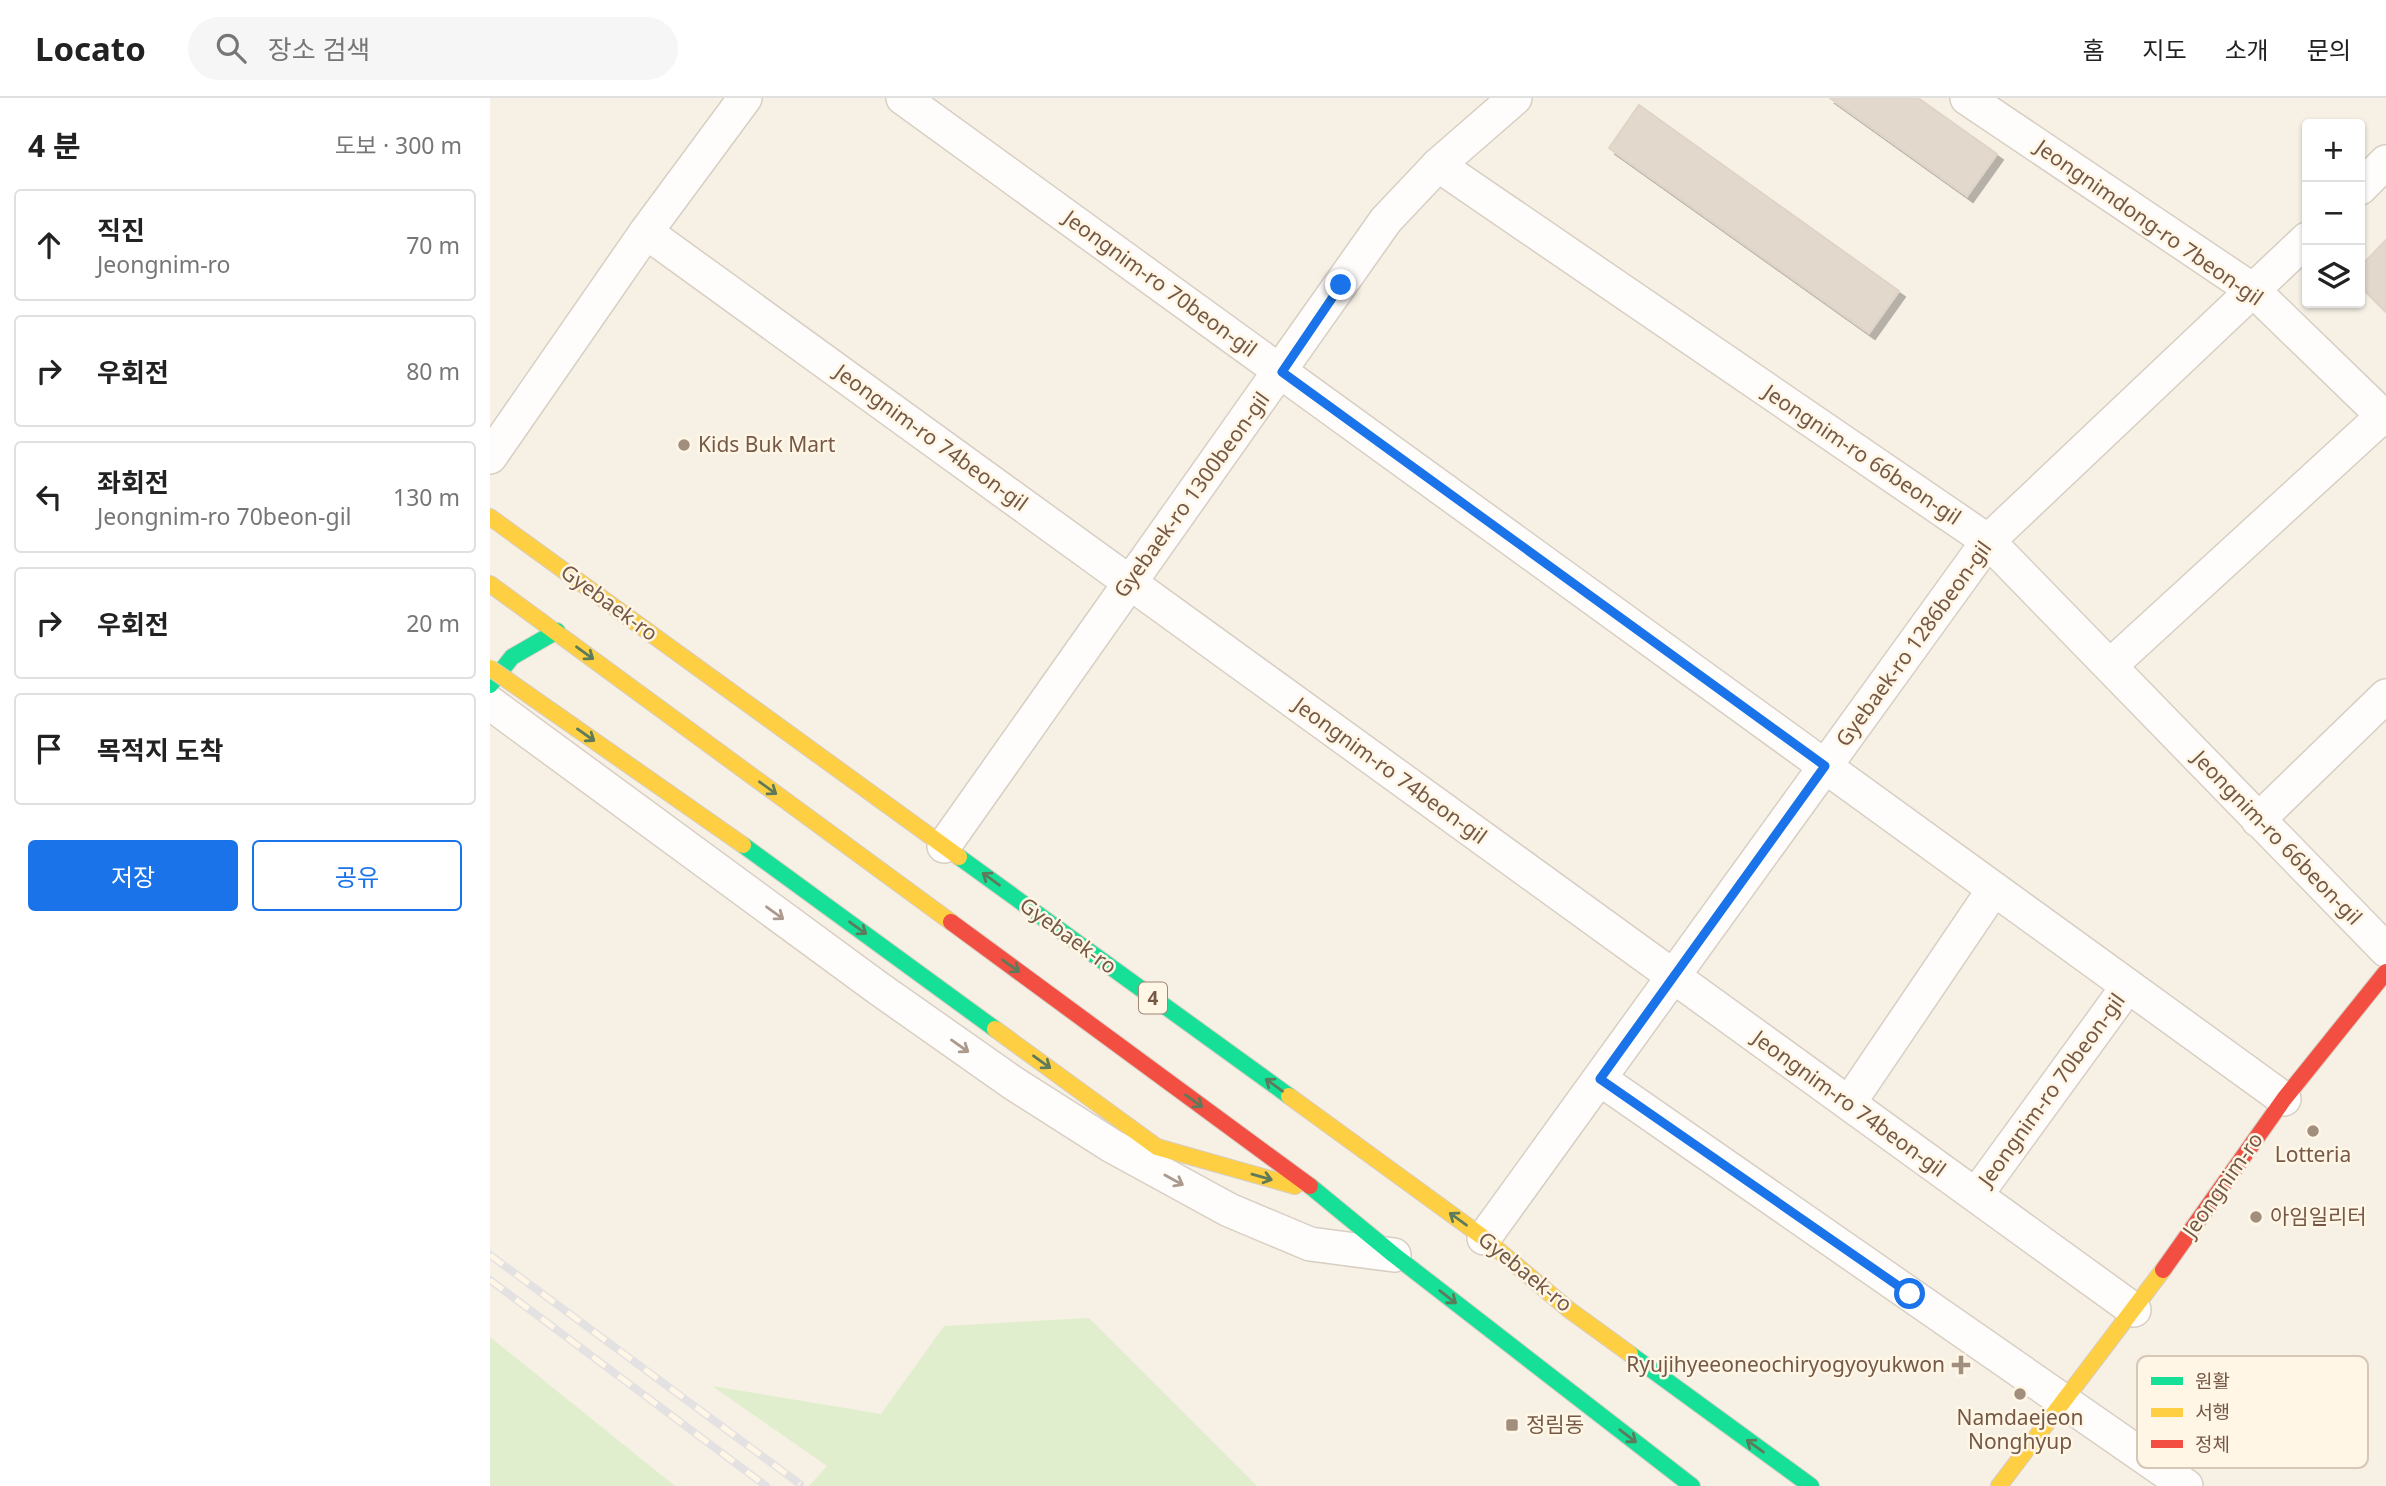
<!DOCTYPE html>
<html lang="ko">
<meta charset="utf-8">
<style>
:root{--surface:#fff;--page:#f6f6f6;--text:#222;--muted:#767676;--line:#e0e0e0;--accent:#1a73e8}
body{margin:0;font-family:"Noto Sans","Noto Sans KR",sans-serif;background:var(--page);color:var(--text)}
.controls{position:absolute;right:21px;top:21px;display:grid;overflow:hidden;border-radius:7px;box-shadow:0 2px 5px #0004}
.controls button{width:63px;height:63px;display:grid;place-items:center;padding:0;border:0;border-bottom:2px solid var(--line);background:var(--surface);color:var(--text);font:35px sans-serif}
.stop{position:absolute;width:21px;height:21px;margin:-16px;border:5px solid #1a73e8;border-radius:50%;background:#fff}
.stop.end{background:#1a73e8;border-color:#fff;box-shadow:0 2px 7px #0008}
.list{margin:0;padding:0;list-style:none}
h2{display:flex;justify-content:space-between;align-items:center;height:91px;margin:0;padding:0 28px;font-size:30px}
h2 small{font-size:23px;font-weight:400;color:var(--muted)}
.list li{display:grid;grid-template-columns:46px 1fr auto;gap:21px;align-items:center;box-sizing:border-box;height:112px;margin:0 14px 14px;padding:0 14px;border:2px solid var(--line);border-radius:7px}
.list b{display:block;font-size:26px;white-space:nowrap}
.list p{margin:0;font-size:23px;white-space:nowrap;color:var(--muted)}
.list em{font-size:23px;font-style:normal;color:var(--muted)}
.actions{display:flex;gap:14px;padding:21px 28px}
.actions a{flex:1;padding:16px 0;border:2px solid var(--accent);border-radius:7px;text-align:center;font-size:24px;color:var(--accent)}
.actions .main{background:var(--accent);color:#fff}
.icon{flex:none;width:38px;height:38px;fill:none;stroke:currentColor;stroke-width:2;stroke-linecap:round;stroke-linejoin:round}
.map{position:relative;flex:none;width:1896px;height:1388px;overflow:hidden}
header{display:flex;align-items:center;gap:42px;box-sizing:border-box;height:98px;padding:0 35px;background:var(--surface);border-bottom:2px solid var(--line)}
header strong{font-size:33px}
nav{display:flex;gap:38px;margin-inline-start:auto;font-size:24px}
.search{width:490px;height:63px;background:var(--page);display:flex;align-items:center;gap:18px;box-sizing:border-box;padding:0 24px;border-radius:38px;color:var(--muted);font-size:26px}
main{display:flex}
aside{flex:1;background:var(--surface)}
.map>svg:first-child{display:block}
.green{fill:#e0eece}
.building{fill:#e3d8cc;stroke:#e0d4c7;stroke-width:2;filter:url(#shadow)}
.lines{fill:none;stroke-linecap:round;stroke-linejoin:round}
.street-casing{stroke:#d8cec4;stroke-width:36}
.fast-casing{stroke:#d7cdc2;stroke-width:18}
.slow-casing{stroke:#d7cdc2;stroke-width:18}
.jam-casing{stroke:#d7cdc2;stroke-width:18}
.street{stroke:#fefdfb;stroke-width:33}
.fast{stroke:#16e098;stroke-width:16}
.slow{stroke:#ffcf43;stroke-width:16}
.jam{stroke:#f24e42;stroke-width:16}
.rail-casing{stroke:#e4e1e3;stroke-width:8}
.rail{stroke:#fff6e6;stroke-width:5;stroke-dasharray:16;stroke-linecap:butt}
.slow-bridge-casing{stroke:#d5ccc2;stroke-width:18;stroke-linecap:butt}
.slow-bridge{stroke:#ffcf43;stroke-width:16}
.oneway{stroke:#5d7a5a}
.oneway2{stroke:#ac9a8e}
.route{stroke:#1a73e8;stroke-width:9}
.poi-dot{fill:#a28e7d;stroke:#fff6e6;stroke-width:2.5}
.labels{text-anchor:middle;stroke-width:5;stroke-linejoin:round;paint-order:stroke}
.shield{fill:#fff6e6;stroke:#9e8775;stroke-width:2}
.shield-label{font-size:19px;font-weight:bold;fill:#755845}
.street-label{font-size:21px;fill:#755845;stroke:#fff6e6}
.poi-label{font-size:21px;fill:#755845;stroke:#fff6e6;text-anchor:start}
.key{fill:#fff6e6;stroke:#d6c7b6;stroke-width:2}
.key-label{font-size:19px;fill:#755845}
</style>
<header>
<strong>Locato</strong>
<div class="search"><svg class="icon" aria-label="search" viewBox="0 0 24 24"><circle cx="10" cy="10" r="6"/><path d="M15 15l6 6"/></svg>장소 검색</div>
<nav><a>홈</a><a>지도</a><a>소개</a><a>문의</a></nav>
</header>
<main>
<aside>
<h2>4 분<small>도보 · 300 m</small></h2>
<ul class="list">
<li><svg class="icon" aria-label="ahead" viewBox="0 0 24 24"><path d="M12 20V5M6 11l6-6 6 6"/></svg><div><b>직진</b><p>Jeongnim-ro</p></div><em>70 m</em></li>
<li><svg class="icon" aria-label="right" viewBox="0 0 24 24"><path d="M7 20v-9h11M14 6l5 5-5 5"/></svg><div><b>우회전</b></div><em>80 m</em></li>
<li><svg class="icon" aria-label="left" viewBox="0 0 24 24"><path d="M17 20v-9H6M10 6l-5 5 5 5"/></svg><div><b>좌회전</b><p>Jeongnim-ro 70beon-gil</p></div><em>130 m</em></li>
<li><svg class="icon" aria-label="right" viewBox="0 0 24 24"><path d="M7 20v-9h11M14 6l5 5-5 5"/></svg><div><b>우회전</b></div><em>20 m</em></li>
<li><svg class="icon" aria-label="arrive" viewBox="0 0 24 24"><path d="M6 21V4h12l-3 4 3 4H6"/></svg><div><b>목적지 도착</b></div></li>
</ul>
<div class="actions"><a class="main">저장</a><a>공유</a></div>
</aside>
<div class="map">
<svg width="1896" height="1388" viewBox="0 0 1896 1388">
<defs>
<filter id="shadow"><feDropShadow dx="6" dy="6" stdDeviation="0" flood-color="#0004"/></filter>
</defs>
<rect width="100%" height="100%" fill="#f7f1e5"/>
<g class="green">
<polygon points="599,1220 767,1388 319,1388 337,1368 222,1288 391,1316 454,1228"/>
<polygon points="0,1239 185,1388 0,1388"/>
</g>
<g class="building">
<polygon points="1340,0 1428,0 1507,56 1477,98"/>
<polygon points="1149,7 1409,193 1379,235 1119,50"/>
<polygon points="1896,142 1896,214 1870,188 1870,169"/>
</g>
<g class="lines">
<g class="street-casing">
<g id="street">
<polyline points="413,0 1794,1001"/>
<polyline points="1477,0 1764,193 1893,318"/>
<polyline points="948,67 1498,443 1896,852"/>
<polyline points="1870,90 1896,64"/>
<polyline points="156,134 1644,1212"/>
<polyline points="0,359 156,134 255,0"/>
<polyline points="1621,567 1896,315"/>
<polyline points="0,605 388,890 523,985 622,1048 739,1112 820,1146 904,1157"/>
<polyline points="1768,722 1896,598"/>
<polyline points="454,748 896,122 948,67 1025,0"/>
<polyline points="1110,981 1696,1388"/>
<polyline points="1359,1005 1504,791"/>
<polyline points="1486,1097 1638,888"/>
<polyline points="994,1140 1498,443 1817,141"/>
</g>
</g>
<g class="fast-casing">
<g id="fast">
<polyline points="0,587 22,559 67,533"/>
<polyline points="253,747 505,931"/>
<polyline points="469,759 799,998"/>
<polyline points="820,1088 904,1157 1202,1388"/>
<polyline points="1140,1256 1321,1388"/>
</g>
</g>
<g class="slow-casing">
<g id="slow">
<polyline points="0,419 469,759"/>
<polyline points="0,486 461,824"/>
<polyline points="505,931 667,1049 805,1088"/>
<polyline points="799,998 994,1140 1078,1211 1140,1256"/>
<polyline points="1509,1388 1673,1172"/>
</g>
</g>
<g class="jam-casing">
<g id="jam">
<polyline points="461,824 820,1088"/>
<polyline points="1673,1172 1794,1001 1896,874"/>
</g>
</g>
<use href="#street" class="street"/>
<use href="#fast" class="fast"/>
<use href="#slow" class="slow"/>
<use href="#jam" class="jam"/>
<g class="rail-casing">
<g id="rail">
<polyline points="0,1157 310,1386"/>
<polyline points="0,1182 276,1388"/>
</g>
</g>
<use href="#rail" class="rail"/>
<g class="slow-bridge-casing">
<polyline id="slow-bridge" points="0,570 253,747"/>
</g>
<use href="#slow-bridge" class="slow-bridge"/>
</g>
<defs><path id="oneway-shaft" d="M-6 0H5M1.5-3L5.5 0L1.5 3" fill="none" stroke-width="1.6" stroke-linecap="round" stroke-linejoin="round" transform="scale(1.75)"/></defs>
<g class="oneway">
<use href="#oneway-shaft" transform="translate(95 555) rotate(36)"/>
<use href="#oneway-shaft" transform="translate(96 637) rotate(35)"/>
<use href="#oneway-shaft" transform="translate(278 690) rotate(36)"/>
<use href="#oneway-shaft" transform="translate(501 781) rotate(-144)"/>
<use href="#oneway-shaft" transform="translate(368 830) rotate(36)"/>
<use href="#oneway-shaft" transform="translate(521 868) rotate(36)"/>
<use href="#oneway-shaft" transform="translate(552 964) rotate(36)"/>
<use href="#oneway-shaft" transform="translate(784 987) rotate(-144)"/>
<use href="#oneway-shaft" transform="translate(704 1003) rotate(36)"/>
<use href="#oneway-shaft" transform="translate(772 1079) rotate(16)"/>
<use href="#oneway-shaft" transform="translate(968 1121) rotate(-144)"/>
<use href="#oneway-shaft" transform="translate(958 1199) rotate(38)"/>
<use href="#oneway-shaft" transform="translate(1138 1338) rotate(38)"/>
<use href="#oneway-shaft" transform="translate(1265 1348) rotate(-144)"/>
</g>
<g class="oneway2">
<use href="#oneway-shaft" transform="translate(285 815) rotate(36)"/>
<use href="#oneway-shaft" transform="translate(470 948) rotate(35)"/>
<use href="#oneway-shaft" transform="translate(684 1082) rotate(29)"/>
</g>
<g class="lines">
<polyline class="route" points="851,187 792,274 1335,668 1110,981 1420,1196"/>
</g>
<g class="poi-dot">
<circle cx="194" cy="347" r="7"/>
<circle cx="1823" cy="1033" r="7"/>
<circle cx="1766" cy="1119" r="7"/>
<path d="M1467.5 1256.5h7v7h7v7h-7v7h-7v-7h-7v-7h7z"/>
<circle cx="1530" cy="1296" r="7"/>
<rect x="1015" y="1320" width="14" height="14" rx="3.5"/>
</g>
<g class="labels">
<rect class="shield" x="649" y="884.5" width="28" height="31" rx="5"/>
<g class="shield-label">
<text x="663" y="907">4</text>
</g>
<g class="street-label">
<text transform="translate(1659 125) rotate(35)" y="7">Jeongnimdong-ro 7beon-gil</text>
<text transform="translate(670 186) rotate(36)" y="7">Jeongnim-ro 70beon-gil</text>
<text transform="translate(441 340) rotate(36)" y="7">Jeongnim-ro 74beon-gil</text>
<text transform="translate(1372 357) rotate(34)" y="7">Jeongnim-ro 66beon-gil</text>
<text transform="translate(702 397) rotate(-54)" y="7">Gyebaek-ro 1300beon-gil</text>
<text transform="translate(119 505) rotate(36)" y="7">Gyebaek-ro</text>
<text transform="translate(1424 546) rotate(-54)" y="7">Gyebaek-ro 1286beon-gil</text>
<text transform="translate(900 673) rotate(36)" y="7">Jeongnim-ro 74beon-gil</text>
<text transform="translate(1787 740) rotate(46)" y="7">Jeongnim-ro 66beon-gil</text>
<text transform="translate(578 838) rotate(36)" y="7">Gyebaek-ro</text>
<text transform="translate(1562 992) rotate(-54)" y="7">Jeongnim-ro 70beon-gil</text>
<text transform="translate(1359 1006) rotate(36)" y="7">Jeongnim-ro 74beon-gil</text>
<text transform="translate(1733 1087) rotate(-55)" y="7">Jeongnim-ro</text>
<text transform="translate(1035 1174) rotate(39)" y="7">Gyebaek-ro</text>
</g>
<g class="poi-label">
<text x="208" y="354">Kids Buk Mart</text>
<text x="1823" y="1064" text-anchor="middle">Lotteria</text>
<text x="1780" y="1126">아임일리터</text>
<text x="1455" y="1274" text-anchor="end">Ryujihyeeoneochiryogyoyukwon</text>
<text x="1530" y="1327" text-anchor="middle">Namdaejeon<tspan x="1530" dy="24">Nonghyup</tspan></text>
<text x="1036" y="1334">정림동</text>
</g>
</g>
<rect x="1647" y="1258" width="231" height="112" rx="10" class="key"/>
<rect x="1661" y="1279" width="32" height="8" fill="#16e098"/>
<rect x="1661" y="1310" width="32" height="9" fill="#ffcf43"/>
<rect x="1661" y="1342" width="32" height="8" fill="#f24e42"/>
<g class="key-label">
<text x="1705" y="1290">원활</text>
<text x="1705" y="1321">서행</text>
<text x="1705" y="1353">정체</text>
</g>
</svg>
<div class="controls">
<button>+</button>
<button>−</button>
<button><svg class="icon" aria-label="layers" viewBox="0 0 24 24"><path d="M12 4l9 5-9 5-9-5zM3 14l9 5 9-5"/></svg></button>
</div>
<div class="stop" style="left:1420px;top:1196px"></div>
<div class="stop end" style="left:851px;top:187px"></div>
</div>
</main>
